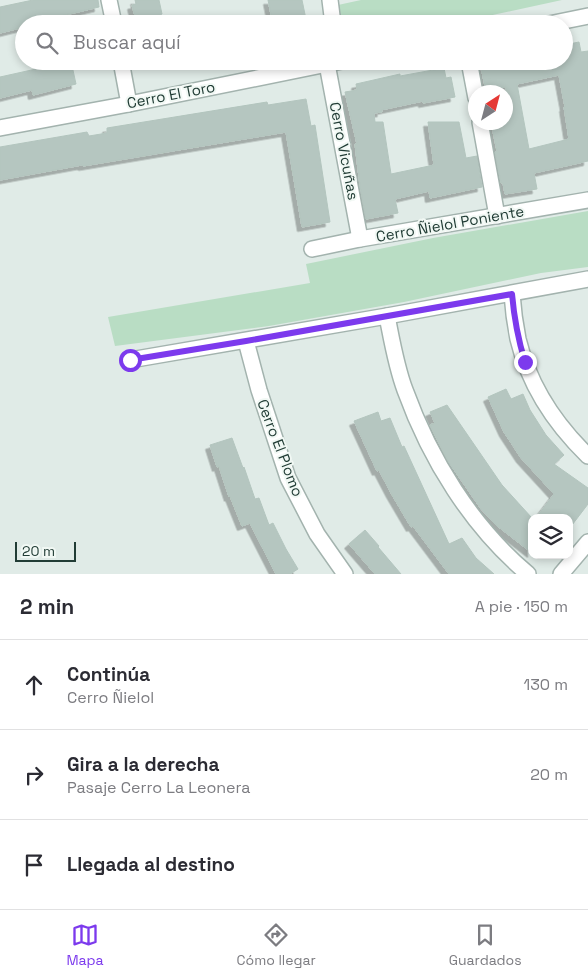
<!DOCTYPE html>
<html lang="es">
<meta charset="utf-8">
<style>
:root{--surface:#fff;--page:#f7f7f7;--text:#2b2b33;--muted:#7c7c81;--line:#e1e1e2;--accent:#7c3aed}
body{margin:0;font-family:"Space Grotesk",sans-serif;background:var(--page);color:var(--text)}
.controls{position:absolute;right:15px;bottom:15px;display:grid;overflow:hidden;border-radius:10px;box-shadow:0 2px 8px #0003}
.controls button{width:45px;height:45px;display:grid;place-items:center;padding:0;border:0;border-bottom:1px solid var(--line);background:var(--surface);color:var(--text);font:25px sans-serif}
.compass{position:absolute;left:468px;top:85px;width:45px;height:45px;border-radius:50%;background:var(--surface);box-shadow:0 2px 8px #0003;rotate:36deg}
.scale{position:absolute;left:15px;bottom:12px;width:61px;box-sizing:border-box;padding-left:5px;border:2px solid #213c35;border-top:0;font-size:14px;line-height:18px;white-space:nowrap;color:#213c35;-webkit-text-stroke:4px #f1f8f4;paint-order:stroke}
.stop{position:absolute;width:15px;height:15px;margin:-11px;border:4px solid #7c3aed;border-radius:50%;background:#fff}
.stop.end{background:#7c3aed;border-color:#fff;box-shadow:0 1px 5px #0008}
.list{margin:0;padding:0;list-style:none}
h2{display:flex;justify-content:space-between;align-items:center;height:65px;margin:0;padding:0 20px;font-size:21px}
h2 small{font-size:16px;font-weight:400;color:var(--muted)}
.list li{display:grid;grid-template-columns:32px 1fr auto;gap:15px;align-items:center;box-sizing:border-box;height:90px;padding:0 20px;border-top:1px solid var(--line)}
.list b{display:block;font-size:19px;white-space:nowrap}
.list p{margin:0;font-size:16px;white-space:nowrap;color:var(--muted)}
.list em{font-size:16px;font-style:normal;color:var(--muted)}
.icon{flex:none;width:28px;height:28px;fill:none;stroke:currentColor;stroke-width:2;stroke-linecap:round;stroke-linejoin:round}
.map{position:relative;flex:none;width:588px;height:574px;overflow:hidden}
.search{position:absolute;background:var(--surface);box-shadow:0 2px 8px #0003;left:15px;right:15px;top:15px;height:55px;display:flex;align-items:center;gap:12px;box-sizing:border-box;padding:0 18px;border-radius:28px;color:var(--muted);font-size:19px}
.sheet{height:335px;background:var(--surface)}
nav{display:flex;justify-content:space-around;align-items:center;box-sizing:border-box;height:70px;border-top:1px solid var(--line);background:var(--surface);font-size:14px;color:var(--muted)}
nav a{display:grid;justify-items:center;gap:2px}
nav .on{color:var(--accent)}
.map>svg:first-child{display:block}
.green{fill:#b9ddc4}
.building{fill:#b5c6c0;stroke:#b3c5be;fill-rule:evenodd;filter:url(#shadow)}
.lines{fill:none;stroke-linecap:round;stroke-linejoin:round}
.street-casing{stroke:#a3b3ae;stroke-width:18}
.street{stroke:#fff;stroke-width:15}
.route{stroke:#7c3aed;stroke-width:6}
.labels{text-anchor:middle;stroke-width:4;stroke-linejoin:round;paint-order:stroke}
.street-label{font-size:15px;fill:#213c35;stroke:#f1f8f4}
</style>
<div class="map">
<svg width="588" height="574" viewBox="0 0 588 574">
<defs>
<filter id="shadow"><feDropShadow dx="-4.5" dy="4.5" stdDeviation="0" flood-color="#0004"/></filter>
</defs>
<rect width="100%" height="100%" fill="#e0ebe7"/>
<g class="green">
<polygon points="361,0 562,0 451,24 339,24 338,5"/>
<polygon points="588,211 588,267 541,273 404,302 269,326 115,346 108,317 310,283 306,264 433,238"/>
</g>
<g class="building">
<polygon points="33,0 98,0 99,7 61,16 61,17 33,24 24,24 24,27 0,33 0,7"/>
<polygon points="135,0 159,0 162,14 160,15 162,24 137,24 132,5 136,4"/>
<polygon points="268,0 302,0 307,24 273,24"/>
<path d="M579,42L581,52L588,51V161L534,173L537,189L505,194L503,183H501L495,152L497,151L491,122H506V87L486,91L481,67L493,64L492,61H564V45ZM559,75L565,107H564L569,139L529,149L517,84Z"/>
<polygon points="66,61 71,61 76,84 33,95 32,90 0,98 0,77 54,65 54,64"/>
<polygon points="444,68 446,78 451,77 455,97 423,103 423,101 381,110 382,112 374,113 375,122 383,122 391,174 434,165 428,122 459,122 466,158 477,156 482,187 430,198 429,191 395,199 398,213 366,219 360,186 355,144 357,144 345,92 357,90 356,84 400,74 400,76"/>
<polygon points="306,99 311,126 315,125 330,222 302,227 286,132 83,166 82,165 0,180 0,147 87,132 89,136 107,133 107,128 267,102 268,105"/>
<polygon points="506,389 511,399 523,394 530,410 546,435 564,455 554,464 588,488 588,504 569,529 569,513 566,518 536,518 554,494 521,458 504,432 488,397"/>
<polygon points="447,405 502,485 532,518 532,553 496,525 481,509 448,461 430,425 435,423 430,412"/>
<polygon points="378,412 381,421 390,418 402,447 404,446 449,544 462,538 476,558 494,574 449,574 413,526 411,527 391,493 379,470 377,471 354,421"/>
<polygon points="232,438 243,468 244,467 255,499 259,498 269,525 273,523 286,549 298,569 290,574 276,574 250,523 242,526 230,496 229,497 219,466 217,467 210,445"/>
<polygon points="365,530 379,546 378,547 401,574 375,574 349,544"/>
</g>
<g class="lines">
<g class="street-casing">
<g id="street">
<polyline points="109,0 114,24"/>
<polyline points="330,0 333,24"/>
<polyline points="549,24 588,16"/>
<polyline points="121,61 129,104"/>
<polyline points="469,61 476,98"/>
<polyline points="327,64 360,239"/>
<polyline points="480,122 497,216"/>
<polyline points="0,128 129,104 342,61"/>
<polyline points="312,249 360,239 588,200"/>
<path d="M512,294C513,309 515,324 518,339C529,385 555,424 588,456"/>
<path d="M387,316C392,341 396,366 405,390C430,459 471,526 528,574"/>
<polyline points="246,341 259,390 288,478 317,534 345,574"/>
<polyline points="130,360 387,316 588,279"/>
<polyline points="561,574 588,542"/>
</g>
</g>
<use href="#street" class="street"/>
</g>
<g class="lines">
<path class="route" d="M130,360L246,341L512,294C514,317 518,339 525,362"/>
</g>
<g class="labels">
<g class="street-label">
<text transform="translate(171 95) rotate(-11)" y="5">Cerro El Toro</text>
<text transform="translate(344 151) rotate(79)" y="5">Cerro Vicuñas</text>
<text transform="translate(450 224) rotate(-10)" y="5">Cerro Ñielol Poniente</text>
<text transform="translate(280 448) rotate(69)" y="5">Cerro El Plomo</text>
</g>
</g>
</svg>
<div class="controls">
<button><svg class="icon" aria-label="layers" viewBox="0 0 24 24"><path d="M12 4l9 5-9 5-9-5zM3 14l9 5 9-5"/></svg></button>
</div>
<svg class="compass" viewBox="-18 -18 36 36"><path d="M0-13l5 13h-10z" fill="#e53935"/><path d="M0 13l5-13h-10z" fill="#7c7c81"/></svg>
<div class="scale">20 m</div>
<div class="stop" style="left:130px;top:360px"></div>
<div class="stop end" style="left:525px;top:362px"></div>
<div class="search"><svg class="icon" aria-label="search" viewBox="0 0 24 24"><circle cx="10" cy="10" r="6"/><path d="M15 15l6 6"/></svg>Buscar aquí</div>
</div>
<section class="sheet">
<h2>2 min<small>A pie · 150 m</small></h2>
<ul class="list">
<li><svg class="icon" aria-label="ahead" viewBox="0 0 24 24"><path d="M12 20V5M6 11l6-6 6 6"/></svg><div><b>Continúa</b><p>Cerro Ñielol</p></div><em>130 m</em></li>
<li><svg class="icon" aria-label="right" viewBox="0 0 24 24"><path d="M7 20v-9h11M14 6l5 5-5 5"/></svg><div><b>Gira a la derecha</b><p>Pasaje Cerro La Leonera</p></div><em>20 m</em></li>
<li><svg class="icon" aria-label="arrive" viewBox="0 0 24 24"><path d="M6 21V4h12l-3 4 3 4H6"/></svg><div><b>Llegada al destino</b></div></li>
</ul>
</section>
<nav>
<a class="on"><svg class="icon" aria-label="map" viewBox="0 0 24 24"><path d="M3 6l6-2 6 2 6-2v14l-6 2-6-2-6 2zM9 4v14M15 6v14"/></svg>Mapa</a>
<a><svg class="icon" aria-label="directions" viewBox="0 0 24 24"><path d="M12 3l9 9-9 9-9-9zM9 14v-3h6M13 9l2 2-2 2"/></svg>Cómo llegar</a>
<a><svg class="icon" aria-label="saved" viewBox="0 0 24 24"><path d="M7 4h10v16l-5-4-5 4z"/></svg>Guardados</a>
</nav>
